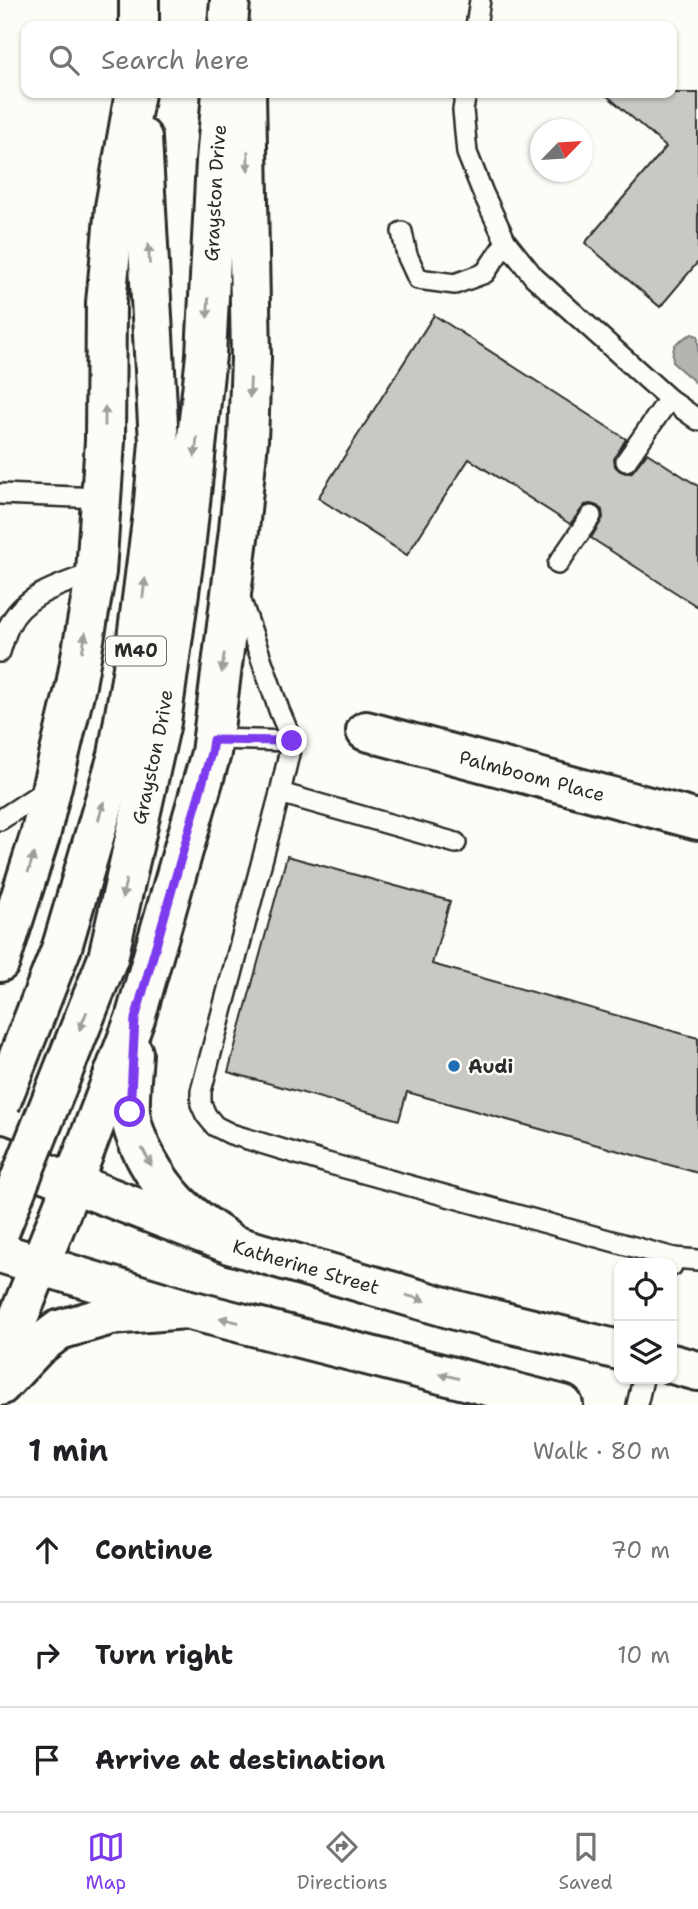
<!DOCTYPE html>
<meta charset="utf-8">
<style>
:root{--surface:#fff;--page:#f6f6f6;--text:#202124;--muted:#757577;--line:#e0e0e0;--accent:#7c3aed}
body{margin:0;font-family:"Shantell Sans",sans-serif;background:var(--page);color:var(--text)}
.controls{position:absolute;right:21px;bottom:21px;display:grid;overflow:hidden;border-radius:14px;box-shadow:0 2px 5px #0004}
.controls button{width:63px;height:63px;display:grid;place-items:center;padding:0;border:0;border-bottom:2px solid var(--line);background:var(--surface);color:var(--text);font:35px sans-serif}
.compass{position:absolute;left:530px;top:119px;width:63px;height:63px;border-radius:50%;background:var(--surface);box-shadow:0 2px 5px #0004;rotate:65deg}
.stop{position:absolute;width:21px;height:21px;margin:-16px;border:5px solid #7c3aed;border-radius:50%;background:#fff}
.stop.end{background:#7c3aed;border-color:#fff;box-shadow:0 2px 7px #0008}
.list{margin:0;padding:0;list-style:none}
h2{display:flex;justify-content:space-between;align-items:center;height:91px;margin:0;padding:0 28px;font-size:30px}
h2 small{font-size:23px;font-weight:400;color:var(--muted)}
.list li{display:grid;grid-template-columns:46px 1fr auto;gap:21px;align-items:center;box-sizing:border-box;height:105px;padding:0 28px;border-top:2px solid var(--line)}
.list b{display:block;font-size:26px;white-space:nowrap}
.list em{font-size:23px;font-style:normal;color:var(--muted)}
.icon{flex:none;width:38px;height:38px;fill:none;stroke:currentColor;stroke-width:2;stroke-linecap:round;stroke-linejoin:round}
.map{position:relative;flex:none;width:698px;height:1405px;overflow:hidden}
.search{position:absolute;background:var(--surface);box-shadow:0 2px 5px #0004;left:21px;right:21px;top:21px;height:77px;display:flex;align-items:center;gap:18px;box-sizing:border-box;padding:0 24px;border-radius:14px;color:var(--muted);font-size:26px}
.sheet{height:406px;background:var(--surface)}
nav{display:flex;justify-content:space-around;align-items:center;box-sizing:border-box;height:98px;border-top:2px solid var(--line);background:var(--surface);font-size:19px;color:var(--muted)}
nav a{display:grid;justify-items:center;gap:4px}
nav .on{color:var(--accent)}
.map>svg:first-child{display:block}
.water{fill:#b5b4b1;stroke:#7e7d7b;stroke-width:2}
.building{fill:#c9c8c4;stroke:#2b2b2b;stroke-width:2}
.lines{fill:none;stroke-linecap:round;stroke-linejoin:round}
.lane-casing{stroke:#2b2b2b;stroke-width:24}
.street-casing{stroke:#2b2b2b;stroke-width:44}
.secondary-casing{stroke:#2b2b2b;stroke-width:44}
.primary-casing{stroke:#2b2b2b;stroke-width:44}
.lane{stroke:#fdfcf7;stroke-width:19}
.street{stroke:#fdfcf7;stroke-width:38}
.secondary{stroke:#fdfcf7;stroke-width:38}
.primary{stroke:#fdfcf7;stroke-width:38}
.primary-bridge-casing{stroke:#2b2b2b;stroke-width:44;stroke-linecap:butt}
.primary-bridge{stroke:#fdfcf7;stroke-width:38}
.oneway{fill:#9e9e9b}
.route{stroke:#7c3aed;stroke-width:9}
.poi-dot{fill:#1f6fb2;stroke:#fdfcf7;stroke-width:2.5}
.labels{text-anchor:middle;stroke-width:5;stroke-linejoin:round;paint-order:stroke}
.shield{fill:#fdfcf7;stroke:#6a6a68;stroke-width:2}
.shield-label{font-size:18px;font-weight:bold;fill:#2b2b2b}
.street-label{font-size:19px;fill:#2b2b2b;stroke:#fdfcf7}
.poi-label{font-size:19px;font-weight:bold;fill:#2b2b2b;stroke:#fdfcf7;text-anchor:start}
</style>
<div class="map">
<svg width="698" height="1405" viewBox="0 0 698 1405">
<rect width="100%" height="100%" fill="#fdfcf7"/>
<filter id="ink" filterUnits="userSpaceOnUse"><feTurbulence type="fractalNoise" baseFrequency=".0143" numOctaves="2"/><feDisplacementMap in="SourceGraphic" scale="14" xChannelSelector="R" yChannelSelector="G"/><feConvolveMatrix kernelMatrix="1 2 1 2 8 2 1 2 1" color-interpolation-filters="sRGB"/></filter>
<g filter="url(#ink)">
<path class="water" d="M692,334L698,336V381L695,382L673,363C671,343 676,342 692,334Z"/>
<g class="building">
<polygon points="604,93 698,93 698,262 660,307 585,243 666,147"/>
<polygon points="434,315 626,439 614,459 615,466 620,471 626,473 632,472 647,453 698,486 698,607 591,538 603,518 602,510 597,506 591,504 585,505 570,524 469,459 407,555 318,498"/>
<polygon points="287,856 450,901 432,964 698,1038 698,1173 407,1092 399,1120 228,1072"/>
</g>
<g class="lines">
<g class="lane-casing">
<g id="lane">
<polyline points="476,26 480,0"/>
<polyline points="466,93 463,110 467,153 483,193 506,242 534,277 669,399 698,420"/>
<polyline points="402,232 407,255 418,279 455,284 485,273 506,242"/>
<polyline points="626,461 669,399"/>
<polyline points="0,494 101,498"/>
<polyline points="558,564 591,516"/>
<polyline points="239,595 279,710 292,741 280,793"/>
<path d="M0,652C3,643 5,634 9,626C24,593 65,584 96,572"/>
<polyline points="213,739 292,741"/>
<polyline points="0,820 49,788"/>
<polyline points="456,843 280,793 201,1091 201,1104 206,1115 215,1126 231,1134 327,1163 674,1258"/>
<polyline points="672,1266 674,1258 698,1260"/>
<polyline points="637,1405 643,1379"/>
</g>
</g>
<g class="street-casing">
<g id="street">
<path id="s1" d="M366,731L698,820"/>
</g>
</g>
<g class="secondary-casing">
<g id="secondary">
<path id="s2" d="M0,1155L233,1245L459,1311L619,1350"/>
<polyline points="0,1253 186,1309 563,1405"/>
<polyline points="672,1364 698,1371"/>
</g>
</g>
<g class="primary-casing">
<g id="primary">
<polyline points="139,26 139,0"/>
<polyline points="228,26 230,0"/>
<polyline points="62,947 118,755 134,662 153,513 159,442 142,138"/>
<path id="s3" d="M108,958L161,722L185,549L206,355L216,161L222,93"/>
<polyline points="0,962 40,836 76,685 96,572 105,441 106,303 115,207 135,93"/>
<path d="M133,1053C132,1072 129,1093 130,1112C133,1142 157,1181 177,1202C192,1218 215,1232 233,1245"/>
<polyline points="0,1364 72,1184 135,1019 211,753 239,530 248,440 251,358 246,93"/>
<polyline points="0,1386 37,1347 59,1330 111,1315 186,1309"/>
</g>
</g>
<use href="#lane" class="lane"/>
<use href="#street" class="street"/>
<use href="#secondary" class="secondary"/>
<use href="#primary" class="primary"/>
<g class="primary-bridge-casing">
<g id="primary-bridge">
<polyline points="0,1104 62,947"/>
<polyline points="0,1230 108,958"/>
</g>
</g>
<use href="#primary-bridge" class="primary-bridge"/>
</g>
<defs><path id="oneway-solid" d="M-6-.8H1V-3.2L6.5 0L1 3.2V.8H-6Z" transform="scale(1.75)"/></defs>
<g class="oneway">
<use href="#oneway-solid" transform="translate(248 161) rotate(89)"/>
<use href="#oneway-solid" transform="translate(149 254) rotate(-93)"/>
<use href="#oneway-solid" transform="translate(208 308) rotate(93)"/>
<use href="#oneway-solid" transform="translate(250 388) rotate(92)"/>
<use href="#oneway-solid" transform="translate(105 416) rotate(-90)"/>
<use href="#oneway-solid" transform="translate(196 447) rotate(96)"/>
<use href="#oneway-solid" transform="translate(144 588) rotate(-83)"/>
<use href="#oneway-solid" transform="translate(84 642) rotate(-80)"/>
<use href="#oneway-solid" transform="translate(223 663) rotate(97)"/>
<use href="#oneway-solid" transform="translate(101 811) rotate(-74)"/>
<use href="#oneway-solid" transform="translate(31 863) rotate(-73)"/>
<use href="#oneway-solid" transform="translate(124 889) rotate(103)"/>
<use href="#oneway-solid" transform="translate(83 1021) rotate(112)"/>
<use href="#oneway-solid" transform="translate(147 1157) rotate(62)"/>
<use href="#oneway-solid" transform="translate(416 1298) rotate(16)"/>
<use href="#oneway-solid" transform="translate(229 1320) rotate(-166)"/>
<use href="#oneway-solid" transform="translate(449 1376) rotate(-166)"/>
</g>
</g>
<g class="lines" filter="url(#ink)">
<polyline class="route" points="130,1112 135,1019 211,753 213,740 292,741"/>
</g>
<circle class="poi-dot" cx="454" cy="1066" r="7"/>
<g class="labels">
<rect class="shield" x="106" y="636.5" width="60" height="29" rx="5"/>
<g class="shield-label">
<text x="136" y="657">M40</text>
</g>
<g class="street-label">
<text dy="7" stroke="none"><textPath href="#s3" startOffset="774">Grayston Drive</textPath></text>
<text dy="7" stroke="none"><textPath href="#s3" startOffset="206">Grayston Drive</textPath></text>
<text dy="7" stroke="none"><textPath href="#s1" startOffset="172">Palmboom Place</textPath></text>
<text dy="7" stroke="none"><textPath href="#s2" startOffset="326">Katherine Street</textPath></text>
</g>
<g class="poi-label">
<text x="468" y="1073">Audi</text>
</g>
</g>
</svg>
<div class="controls">
<button><svg class="icon" aria-label="locate" viewBox="0 0 24 24"><circle cx="12" cy="12" r="6"/><path d="M12 2v4M12 18v4M2 12h4M18 12h4"/></svg></button>
<button><svg class="icon" aria-label="layers" viewBox="0 0 24 24"><path d="M12 4l9 5-9 5-9-5zM3 14l9 5 9-5"/></svg></button>
</div>
<svg class="compass" viewBox="-18 -18 36 36"><path d="M0-13l5 13h-10z" fill="#e53935"/><path d="M0 13l5-13h-10z" fill="#757577"/></svg>
<div class="stop" style="left:130px;top:1112px"></div>
<div class="stop end" style="left:292px;top:741px"></div>
<div class="search"><svg class="icon" aria-label="search" viewBox="0 0 24 24"><circle cx="10" cy="10" r="6"/><path d="M15 15l6 6"/></svg>Search here</div>
</div>
<section class="sheet">
<h2>1 min<small>Walk · 80 m</small></h2>
<ul class="list">
<li><svg class="icon" aria-label="ahead" viewBox="0 0 24 24"><path d="M12 20V5M6 11l6-6 6 6"/></svg><div><b>Continue</b></div><em>70 m</em></li>
<li><svg class="icon" aria-label="right" viewBox="0 0 24 24"><path d="M7 20v-9h11M14 6l5 5-5 5"/></svg><div><b>Turn right</b></div><em>10 m</em></li>
<li><svg class="icon" aria-label="arrive" viewBox="0 0 24 24"><path d="M6 21V4h12l-3 4 3 4H6"/></svg><div><b>Arrive at destination</b></div></li>
</ul>
</section>
<nav>
<a class="on"><svg class="icon" aria-label="map" viewBox="0 0 24 24"><path d="M3 6l6-2 6 2 6-2v14l-6 2-6-2-6 2zM9 4v14M15 6v14"/></svg>Map</a>
<a><svg class="icon" aria-label="directions" viewBox="0 0 24 24"><path d="M12 3l9 9-9 9-9-9zM9 14v-3h6M13 9l2 2-2 2"/></svg>Directions</a>
<a><svg class="icon" aria-label="saved" viewBox="0 0 24 24"><path d="M7 4h10v16l-5-4-5 4z"/></svg>Saved</a>
</nav>
